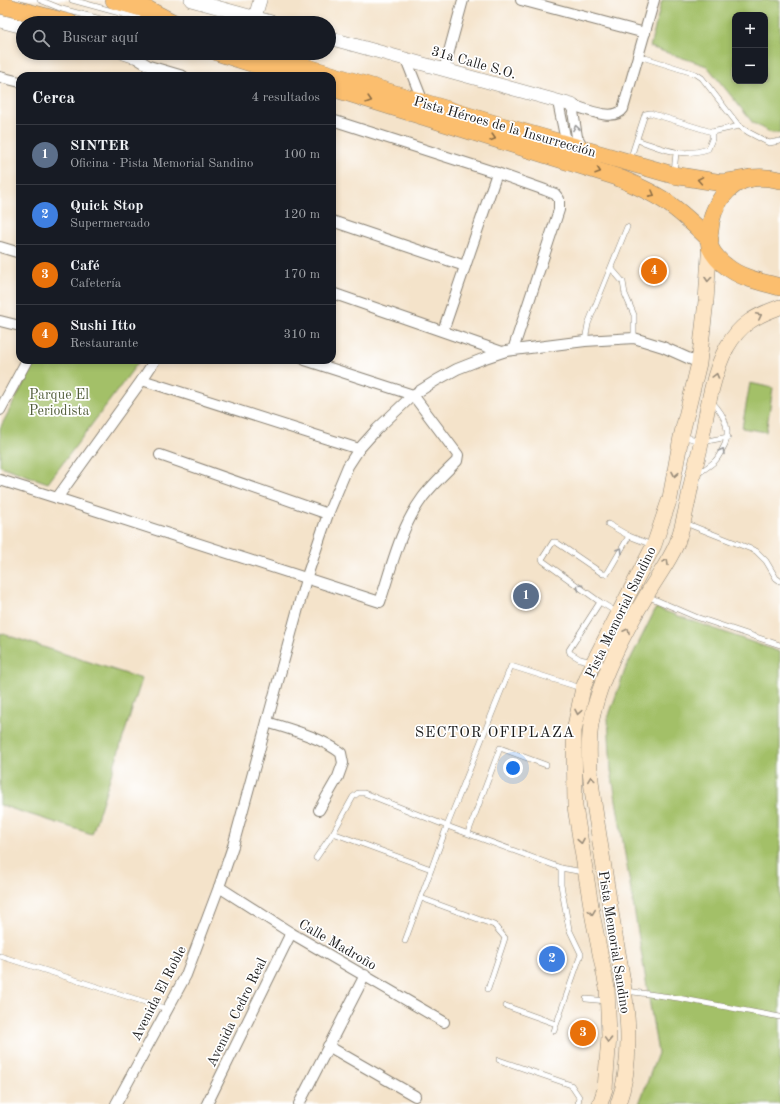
<!DOCTYPE html>
<html lang="es">
<meta charset="utf-8">
<style>
:root{--surface:#171b24;--page:#242831;--text:#f1f3f6;--muted:#9ea1a6;--line:#363941;--accent:#ea580c}
body{margin:0;font-family:"Old Standard TT",serif;background:var(--page);color:var(--text)}
.controls{position:absolute;right:12px;top:12px;display:grid;overflow:hidden;border-radius:8px;box-shadow:0 2px 6px #0003}
.controls button{width:36px;height:36px;display:grid;place-items:center;padding:0;border:0;border-bottom:1px solid var(--line);background:var(--surface);color:var(--text);font:20px sans-serif}
.you{position:absolute;left:513px;top:768px;width:14px;height:14px;margin:-10px;border:3px solid #fff;border-radius:50%;background:#1a73e8;box-shadow:0 0 0 6px #1a73e833}
.badge{display:grid;place-items:center;width:26px;height:26px;border-radius:50%;background:var(--accent);color:#fff;font-size:13px;font-weight:700}
.pin{position:absolute;translate:-50% -50%;border:2px solid #fff;box-shadow:0 1px 4px #0006}
.list{margin:0;padding:0;list-style:none}
h2{display:flex;justify-content:space-between;align-items:center;height:52px;margin:0;padding:0 16px;font-size:17px}
h2 small{font-size:13px;font-weight:400;color:var(--muted)}
.list li{display:grid;grid-template-columns:26px 1fr auto;gap:12px;align-items:center;box-sizing:border-box;height:60px;padding:0 16px;border-top:1px solid var(--line)}
.list b{display:block;font-size:15px;white-space:nowrap}
.list p{margin:0;font-size:13px;white-space:nowrap;color:var(--muted)}
.list em{font-size:13px;font-style:normal;color:var(--muted)}
.icon{flex:none;width:22px;height:22px;fill:none;stroke:currentColor;stroke-width:2;stroke-linecap:round;stroke-linejoin:round}
.map{position:relative;flex:none;width:780px;height:1104px;overflow:hidden}
.search{position:absolute;background:var(--surface);box-shadow:0 2px 6px #0003;left:16px;top:16px;width:320px;height:44px;display:flex;align-items:center;gap:10px;box-sizing:border-box;padding:0 14px;border-radius:22px;color:var(--muted);font-size:15px}
.panel{position:absolute;background:var(--surface);box-shadow:0 2px 6px #0003;left:16px;top:72px;width:320px;height:292px;border-radius:12px}
.map>svg:first-child{display:block}
.green{fill:#a3c068;stroke:#606e42;fill-rule:evenodd}
.lines{fill:none;stroke-linecap:round;stroke-linejoin:round}
.service-casing{stroke:#888073;stroke-width:6}
.minor-casing{stroke:#888073;stroke-width:12}
.tertiary-casing{stroke:#888073;stroke-width:14}
.secondary-casing{stroke:#888073;stroke-width:16}
.primary-casing{stroke:#888073;stroke-width:18}
.service{stroke:#fff;stroke-width:5}
.minor{stroke:#fff;stroke-width:10}
.tertiary{stroke:#fff;stroke-width:13}
.secondary{stroke:#fde5c5;stroke-width:15}
.primary{stroke:#fbbe6e;stroke-width:17}
.oneway{stroke:#8c6d45}
.oneway2{stroke:#999}
.oneway3{stroke:#988b79}
.labels{text-anchor:middle;stroke-width:3.5;stroke-linejoin:round;paint-order:stroke}
.street-label{font-size:14px;fill:#1c1c1c;stroke:#fff}
.park-label{font-size:14px;fill:#525e3a;stroke:#fff}
.neighbourhood-label{font-size:15px;letter-spacing:1px;fill:#1c1c1c;stroke:#fff}
</style>
<div class="map">
<svg width="780" height="1104" viewBox="0 0 780 1104">
<rect width="100%" height="100%" fill="#fff"/>
<filter id="ink" filterUnits="userSpaceOnUse"><feTurbulence type="fractalNoise" baseFrequency=".025" numOctaves="2"/><feDisplacementMap in="SourceGraphic" scale="8" xChannelSelector="R" yChannelSelector="G"/><feConvolveMatrix kernelMatrix="1 2 1 2 8 2 1 2 1" color-interpolation-filters="sRGB"/></filter>
<filter id="wash" filterUnits="userSpaceOnUse"><feTurbulence type="fractalNoise" baseFrequency=".012" numOctaves="4" result="noise"/><feDisplacementMap in="SourceGraphic" scale="16" xChannelSelector="R" yChannelSelector="G"/><feGaussianBlur stdDeviation="0.9" result="paint"/><feColorMatrix in="noise" values="0 0 0 0 0 0 0 0 0 0 0 0 0 0 0 0 0 1.4 0 .05"/><feComposite in="paint" operator="in"/></filter>
<g filter="url(#wash)">
<rect width="100%" height="100%" fill="#f4e3ca"/>
<g class="green">
<path d="M662,0H780V133H771L753,123L707,66L650,47ZM735,15H765V81H735Z"/>
<polygon points="36,360 140,360 48,483 0,466 0,428"/>
<polygon points="750,383 773,388 766,432 742,428"/>
<polygon points="656,608 780,652 780,1104 639,1104 658,1053 611,770 608,718 625,670"/>
<polygon points="0,633 142,679 92,834 0,805"/>
</g>
</g>
<g filter="url(#ink)">
<g class="lines">
<g class="service-casing">
<g id="service">
<polyline points="40,0 62,9 116,23"/>
<polyline points="72,0 156,23"/>
<polyline points="639,56 696,74 702,78 739,126 748,132 769,143 780,141"/>
<path d="M637,140C664,149 679,158 708,149L712,139V132L739,126"/>
<polyline points="630,160 645,114 650,113 712,132"/>
<polyline points="674,172 676,153"/>
<polyline points="611,268 623,282 625,294 634,315 634,338"/>
<polyline points="585,341 588,324 627,227"/>
<polyline points="683,436 702,442 728,437"/>
<path d="M697,474C703,470 710,466 715,461C718,458 720,454 722,450C733,433 725,415 712,402"/>
<polyline points="685,523 756,551 766,561 776,578 780,581"/>
<polyline points="608,524 629,536 652,545"/>
<polyline points="647,596 696,617 780,645"/>
<polyline points="600,602 569,650 570,653 580,659 609,666"/>
<polyline points="618,613 600,602 543,561 542,559 553,542 556,542 603,574 607,574 629,536"/>
<polyline points="333,833 431,869"/>
<polyline points="468,833 500,748 546,765"/>
<polyline points="316,858 333,833 353,797 358,793 364,793 447,826 561,868 583,872"/>
<polyline points="421,898 494,925 505,938 488,989"/>
<polyline points="405,941 447,826 511,666 581,688"/>
<polyline points="0,956 167,1009"/>
<polyline points="626,991 678,998 780,1017"/>
<polyline points="586,999 607,1001"/>
<polyline points="506,1006 556,1024"/>
<polyline points="554,1031 581,954 569,929 561,885 561,868"/>
<polyline points="499,1060 571,1085 579,1097 578,1104"/>
</g>
</g>
<g class="minor-casing">
<g id="minor">
<polyline points="521,0 645,33"/>
<polyline points="133,56 149,66 183,76"/>
<polyline points="406,59 423,102"/>
<polyline points="444,70 463,0"/>
<polyline points="0,77 20,82"/>
<polyline points="558,102 565,136 569,145"/>
<polyline points="332,120 497,173 545,190 555,194 559,199 559,210 513,350"/>
<path d="M584,149L577,137L572,105C585,109 614,122 623,109L654,0"/>
<polyline points="332,221 465,266"/>
<polyline points="0,247 20,253"/>
<polyline points="332,293 502,352"/>
<polyline points="0,321 20,326"/>
<polyline points="443,331 497,173"/>
<path d="M155,360L142,380L57,498L380,602C392,566 400,528 423,497C433,484 445,473 457,461L458,455L413,395L305,360"/>
<polyline points="142,380 359,449"/>
<polyline points="0,410 27,360"/>
<polyline points="160,455 328,514"/>
<polyline points="0,480 57,498"/>
<path d="M267,722C292,730 320,737 341,753L343,763L338,777L319,810"/>
<polyline points="219,887 291,933 444,1022"/>
<polyline points="328,1046 415,1096"/>
<polyline points="116,1104 186,975 219,887 233,846 306,579 328,514 348,466 359,449 377,429 413,395 437,380 457,369 485,358 506,351 585,341 634,338 663,347 699,363"/>
<polyline points="207,1104 291,933"/>
<polyline points="299,1104 365,975"/>
</g>
</g>
<g class="tertiary-casing">
<g id="tertiary">
<polyline points="191,0 275,23"/>
<polyline points="255,17 260,0"/>
<polyline points="0,21 23,27"/>
<polyline points="329,38 572,105"/>
<polyline points="124,53 133,56"/>
</g>
</g>
<g class="secondary-casing">
<g id="secondary">
<polyline points="600,1104 605,1089 609,1036 607,988 593,918 575,807 574,731 583,688 594,661 654,545 670,498 681,437 699,363 706,301 710,241"/>
<path d="M618,1104C636,1055 626,996 617,947C610,910 605,873 599,836C594,802 587,768 590,733C594,687 625,631 649,591C658,576 670,560 677,543C685,521 688,499 693,476C696,463 700,451 702,438C707,410 713,372 727,347C740,324 755,316 780,307"/>
</g>
</g>
<g class="primary-casing">
<g id="primary">
<polyline points="114,0 149,10 174,23"/>
<polyline points="0,5 70,23"/>
<polyline points="219,53 292,76"/>
<polyline points="259,53 502,126 673,175 722,183 752,178"/>
<path d="M332,88L617,177C633,184 650,191 665,201C681,212 696,226 710,240"/>
<path d="M780,180C772,178 761,177 752,178C727,182 711,207 710,231C709,236 709,242 710,247C713,254 720,262 726,266C740,278 762,282 780,287"/>
</g>
</g>
<use href="#service" class="service"/>
<use href="#minor" class="minor"/>
<use href="#tertiary" class="tertiary"/>
<use href="#secondary" class="secondary"/>
<use href="#primary" class="primary"/>
</g>
<defs><path id="oneway-chevron" d="M-2-3.5L2.5 0L-2 3.5" fill="none" stroke-width="1.6" stroke-linecap="round" stroke-linejoin="round"/></defs>
<g class="oneway">
<use href="#oneway-chevron" transform="translate(369 100) rotate(17)"/>
<use href="#oneway-chevron" transform="translate(493 138) rotate(17)"/>
<use href="#oneway-chevron" transform="translate(598 171) rotate(18)"/>
<use href="#oneway-chevron" transform="translate(700 180) rotate(-170)"/>
<use href="#oneway-chevron" transform="translate(652 194) rotate(29)"/>
</g>
<g class="oneway2">
<use href="#oneway-chevron" transform="translate(576 128) rotate(-99)"/>
<use href="#oneway-chevron" transform="translate(722 451) rotate(-59)"/>
<use href="#oneway-chevron" transform="translate(620 550) rotate(-58)"/>
<use href="#oneway-chevron" transform="translate(579 587) rotate(-145)"/>
</g>
<g class="oneway3">
<use href="#oneway-chevron" transform="translate(708 279) rotate(95)"/>
<use href="#oneway-chevron" transform="translate(759 316) rotate(-27)"/>
<use href="#oneway-chevron" transform="translate(716 376) rotate(-75)"/>
<use href="#oneway-chevron" transform="translate(675 474) rotate(101)"/>
<use href="#oneway-chevron" transform="translate(666 562) rotate(-59)"/>
<use href="#oneway-chevron" transform="translate(627 631) rotate(-63)"/>
<use href="#oneway-chevron" transform="translate(578 712) rotate(101)"/>
<use href="#oneway-chevron" transform="translate(591 779) rotate(-98)"/>
<use href="#oneway-chevron" transform="translate(581 841) rotate(80)"/>
<use href="#oneway-chevron" transform="translate(592 912) rotate(82)"/>
<use href="#oneway-chevron" transform="translate(608 1040) rotate(92)"/>
</g>
</g>
<g class="labels">
<g class="street-label">
<text transform="translate(474 62) rotate(16)" y="5">31a Calle S.O.</text>
<text transform="translate(505 126) rotate(16)" y="5">Pista Héroes de la Insurrección</text>
<text transform="translate(620 612) rotate(-64)" y="5">Pista Memorial Sandino</text>
<text transform="translate(615 942) rotate(81)" y="5">Pista Memorial Sandino</text>
<text transform="translate(338 944) rotate(30)" y="5">Calle Madroño</text>
<text transform="translate(158 993) rotate(-63)" y="5">Avenida El Roble</text>
<text transform="translate(236 1012) rotate(-64)" y="5">Avenida Cedro Real</text>
</g>
<g class="park-label">
<text x="59" y="399">Parque El<tspan x="59" dy="16">Periodista</tspan></text>
</g>
<g class="neighbourhood-label">
<text x="495" y="737">SECTOR OFIPLAZA</text>
</g>
</g>
</svg>
<div class="controls">
<button>+</button>
<button>−</button>
</div>
<div class="you"></div>
<div class="pin badge" style="left:526px;top:596px;background:#5c6f8a">1</div>
<div class="pin badge" style="left:552px;top:959px;background:#3f7fe0">2</div>
<div class="pin badge" style="left:583px;top:1033px;background:#e8710a">3</div>
<div class="pin badge" style="left:654px;top:271px;background:#e8710a">4</div>
<div class="search"><svg class="icon" aria-label="search" viewBox="0 0 24 24"><circle cx="10" cy="10" r="6"/><path d="M15 15l6 6"/></svg>Buscar aquí</div>
<section class="panel">
<h2>Cerca<small>4 resultados</small></h2>
<ul class="list">
<li><span class="badge" style="background:#5c6f8a">1</span><div><b>SINTER</b><p>Oficina · Pista Memorial Sandino</p></div><em>100 m</em></li>
<li><span class="badge" style="background:#3f7fe0">2</span><div><b>Quick Stop</b><p>Supermercado</p></div><em>120 m</em></li>
<li><span class="badge" style="background:#e8710a">3</span><div><b>Café</b><p>Cafetería</p></div><em>170 m</em></li>
<li><span class="badge" style="background:#e8710a">4</span><div><b>Sushi Itto</b><p>Restaurante</p></div><em>310 m</em></li>
</ul>
</section>
</div>
